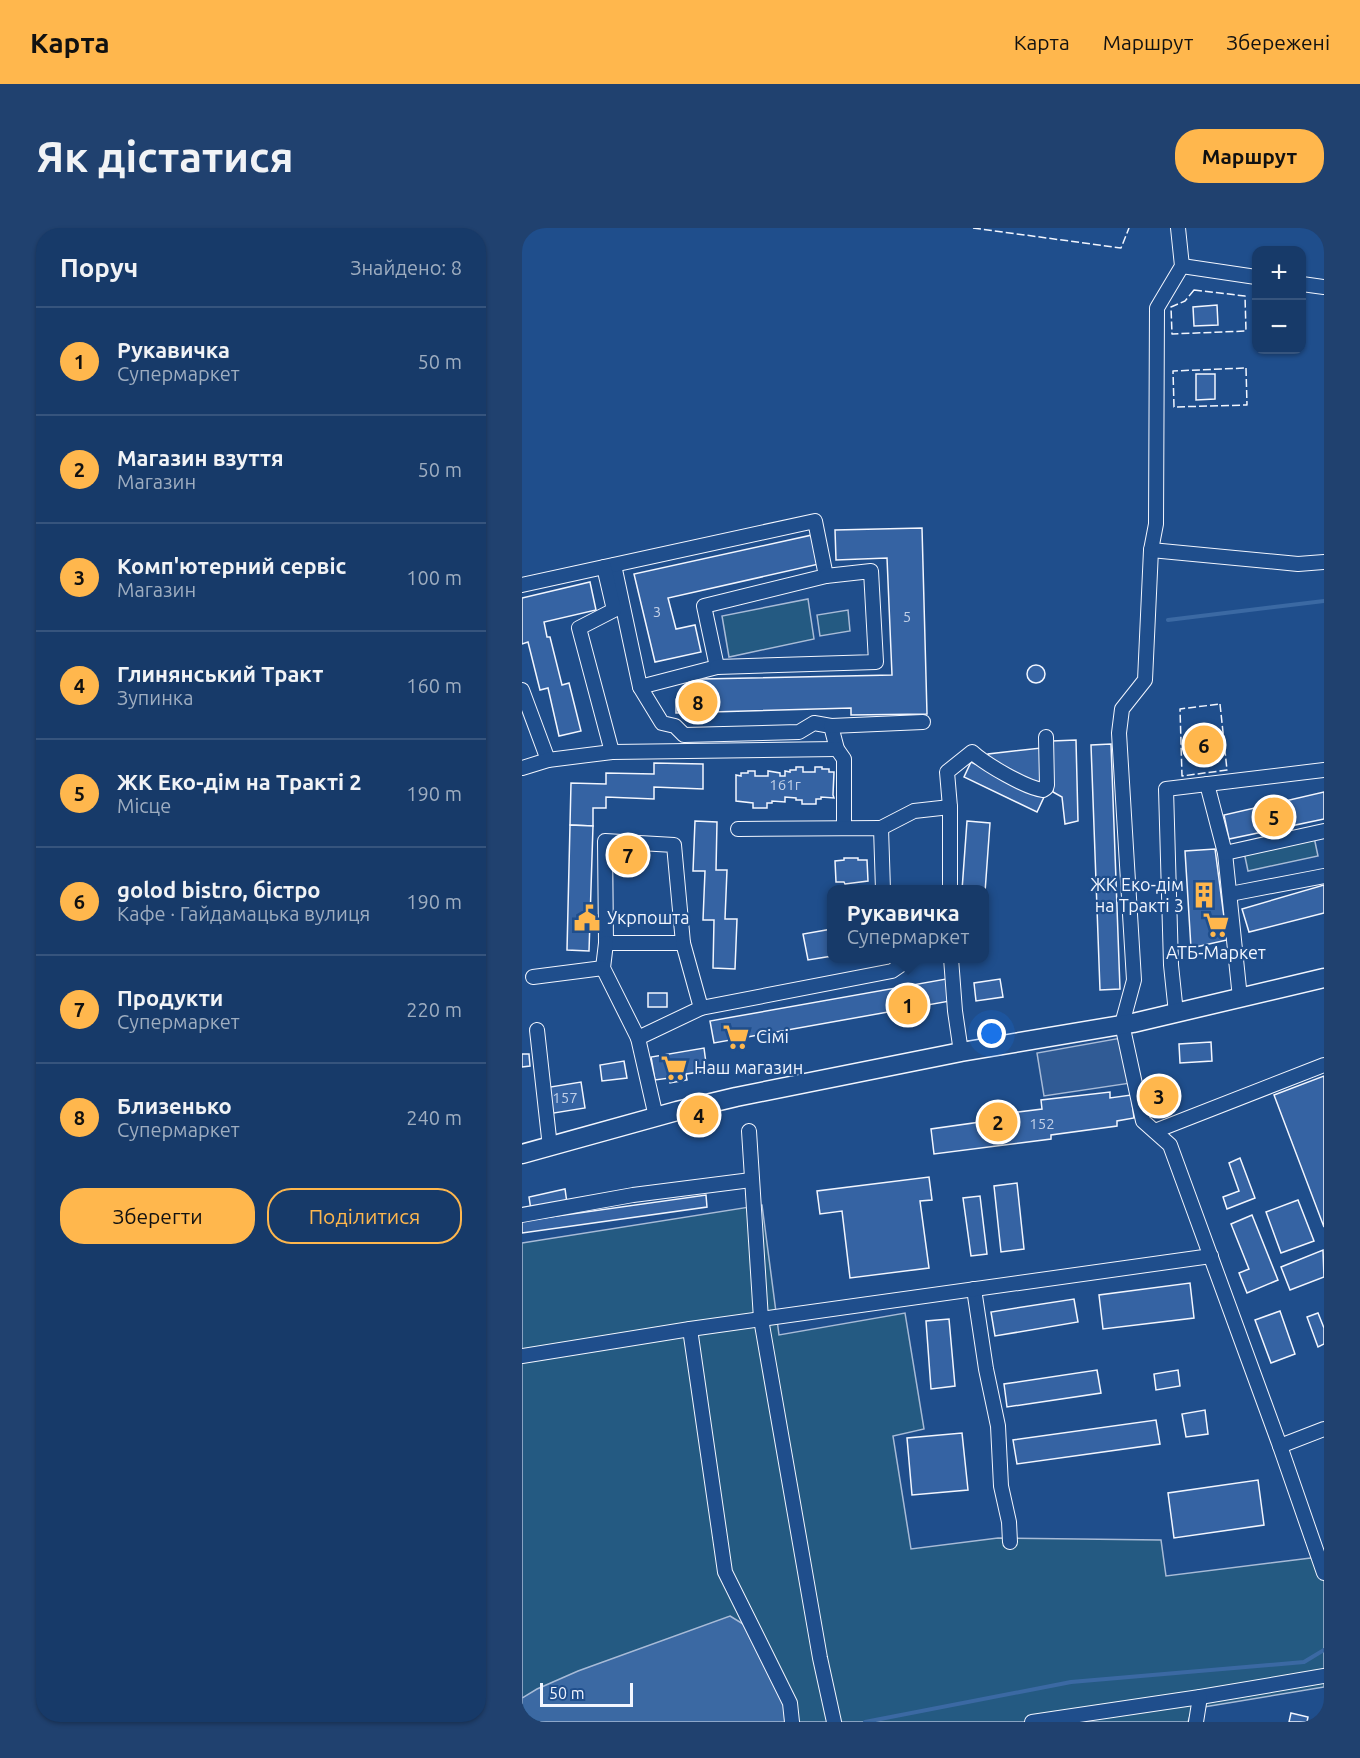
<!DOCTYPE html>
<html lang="uk">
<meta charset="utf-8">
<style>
:root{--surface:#173a69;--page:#20416f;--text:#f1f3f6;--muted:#9eadc0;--line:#36547d;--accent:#ffb74d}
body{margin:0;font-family:Ubuntu,sans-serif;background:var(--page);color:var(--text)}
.controls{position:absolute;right:18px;top:18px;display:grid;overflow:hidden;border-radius:12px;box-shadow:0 2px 4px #0004}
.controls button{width:54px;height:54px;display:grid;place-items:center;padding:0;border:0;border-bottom:2px solid var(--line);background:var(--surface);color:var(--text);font:30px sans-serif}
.scale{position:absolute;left:18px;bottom:15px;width:93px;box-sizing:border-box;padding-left:6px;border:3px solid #f2f6ff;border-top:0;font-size:16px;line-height:21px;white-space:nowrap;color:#f2f6ff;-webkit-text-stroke:4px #1f4e8c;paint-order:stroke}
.you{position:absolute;left:470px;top:806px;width:21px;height:21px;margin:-15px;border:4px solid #fff;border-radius:50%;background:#1a73e8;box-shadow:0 0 0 9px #1a73e833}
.badge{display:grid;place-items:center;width:39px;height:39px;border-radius:50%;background:var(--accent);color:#111;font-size:20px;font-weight:700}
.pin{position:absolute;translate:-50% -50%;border:3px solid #fff;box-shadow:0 2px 6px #0006}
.popup{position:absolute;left:305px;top:657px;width:162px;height:78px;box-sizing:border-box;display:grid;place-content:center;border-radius:12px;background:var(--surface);filter:drop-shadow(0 2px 4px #0005);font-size:20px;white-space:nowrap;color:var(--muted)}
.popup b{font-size:22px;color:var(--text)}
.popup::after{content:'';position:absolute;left:50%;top:100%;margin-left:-12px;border:12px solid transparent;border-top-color:var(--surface)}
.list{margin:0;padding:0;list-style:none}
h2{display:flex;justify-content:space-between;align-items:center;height:78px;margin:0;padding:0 24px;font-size:26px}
h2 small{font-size:20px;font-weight:400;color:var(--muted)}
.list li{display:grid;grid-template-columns:39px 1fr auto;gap:18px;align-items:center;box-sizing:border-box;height:108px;padding:0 24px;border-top:2px solid var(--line)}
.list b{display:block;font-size:22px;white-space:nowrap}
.list p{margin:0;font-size:20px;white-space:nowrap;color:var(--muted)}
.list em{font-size:20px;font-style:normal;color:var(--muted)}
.actions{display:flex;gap:12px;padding:18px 24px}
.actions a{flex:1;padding:14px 0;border:2px solid var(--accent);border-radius:24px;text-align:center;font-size:21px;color:var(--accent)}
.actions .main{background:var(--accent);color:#111}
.map{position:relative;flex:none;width:802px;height:1494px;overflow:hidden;border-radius:24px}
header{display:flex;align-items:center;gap:36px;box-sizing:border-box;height:84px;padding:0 30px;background:var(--accent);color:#111}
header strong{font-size:28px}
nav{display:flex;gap:33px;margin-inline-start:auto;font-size:21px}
.intro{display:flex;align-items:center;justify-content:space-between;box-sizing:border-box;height:144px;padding:0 36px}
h1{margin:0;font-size:42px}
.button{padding:15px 27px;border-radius:24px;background:var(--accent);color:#111;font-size:21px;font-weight:700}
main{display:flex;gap:36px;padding:0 36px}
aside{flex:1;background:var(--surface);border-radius:24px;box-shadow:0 2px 4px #0004}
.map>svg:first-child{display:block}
.green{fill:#245a82;stroke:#a8bbd7;stroke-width:1.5}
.parking{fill:#305b95;stroke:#a8bbd7;stroke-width:1.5}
.water{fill:#3b69a3;stroke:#a8bbd7;stroke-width:1.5}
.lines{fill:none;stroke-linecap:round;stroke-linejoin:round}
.stream{stroke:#3b69a3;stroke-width:4}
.building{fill:#3563a3;stroke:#f2f6ff;stroke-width:1.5}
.minor-casing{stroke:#f2f6ff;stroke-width:16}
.major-casing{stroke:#f2f6ff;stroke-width:21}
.minor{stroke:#1f4e8c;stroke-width:14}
.major{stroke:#1f4e8c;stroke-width:18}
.fence{stroke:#f2f6ff;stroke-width:1.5;stroke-dasharray:8 3;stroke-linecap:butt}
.labels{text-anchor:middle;stroke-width:4.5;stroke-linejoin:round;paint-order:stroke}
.number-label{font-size:15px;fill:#c3d1e8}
.poi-label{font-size:18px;fill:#f2f6ff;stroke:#1f4e8c;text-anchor:start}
</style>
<header>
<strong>Карта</strong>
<nav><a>Карта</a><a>Маршрут</a><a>Збережені</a></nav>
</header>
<div class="intro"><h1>Як дістатися</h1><a class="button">Маршрут</a></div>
<main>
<aside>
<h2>Поруч<small>Знайдено: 8</small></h2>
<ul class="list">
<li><span class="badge">1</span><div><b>Рукавичка</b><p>Супермаркет</p></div><em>50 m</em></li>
<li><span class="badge">2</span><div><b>Магазин взуття</b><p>Магазин</p></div><em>50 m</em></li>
<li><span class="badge">3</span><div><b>Комп'ютерний сервіс</b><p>Магазин</p></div><em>100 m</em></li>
<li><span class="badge">4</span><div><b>Глинянський Тракт</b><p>Зупинка</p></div><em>160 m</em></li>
<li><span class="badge">5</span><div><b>ЖК Еко-дім на Тракті 2</b><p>Місце</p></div><em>190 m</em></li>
<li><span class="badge">6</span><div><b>golod bistro, бістро</b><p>Кафе · Гайдамацька вулиця</p></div><em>190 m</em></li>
<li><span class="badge">7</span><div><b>Продукти</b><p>Супермаркет</p></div><em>220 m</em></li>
<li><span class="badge">8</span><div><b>Близенько</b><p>Супермаркет</p></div><em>240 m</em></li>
</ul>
<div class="actions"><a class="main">Зберегти</a><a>Поділитися</a></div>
</aside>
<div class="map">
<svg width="802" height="1494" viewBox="0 0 802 1494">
<rect width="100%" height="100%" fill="#1f4e8c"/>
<g class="green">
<polygon points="286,371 292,411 207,429 200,388"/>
<polygon points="326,382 328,403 298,408 295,387"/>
<polygon points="792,609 796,628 726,643 722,624"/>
<polygon points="240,977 257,1107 383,1085 402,1201 371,1208 389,1321 476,1310 639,1312 644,1348 797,1329 802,1324 802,1459 670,1481 666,1494 0,1494 0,1015"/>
</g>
<polygon class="parking" points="599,810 609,855 522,868 515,825"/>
<polygon class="water" points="208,1388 226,1399 234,1421 254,1449 266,1494 0,1494 0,1470 15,1461 56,1443"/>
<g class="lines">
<g class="stream">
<polyline points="646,392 802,373"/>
<polyline points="343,1494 549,1454 782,1434 802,1422"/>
</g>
</g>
<g class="building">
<polygon points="695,77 696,97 672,98 671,79"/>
<polygon points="674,146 693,146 693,171 674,172"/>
<polygon points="400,300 405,486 329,487 329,480 154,485 154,471 179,451 370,447 365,330 314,332 313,302"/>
<polygon points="290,307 297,336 146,370 154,401 173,397 179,424 133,434 112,346"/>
<polygon points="68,354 74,382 22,394 25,409 28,409 40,457 47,455 59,503 37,508 26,460 18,462 6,414 0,416 0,370"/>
<circle cx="514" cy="446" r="9"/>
<polygon points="554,512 556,593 543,596 540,569 531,564 530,513"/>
<polygon points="589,516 598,761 578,762 569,517"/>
<polygon points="519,520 520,554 507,555 466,530 466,526"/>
<polygon points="449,534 522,569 515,584 442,549"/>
<polygon points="132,535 181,536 181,561 132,559 132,571 84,569 84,580 71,580 71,598 48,597 49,555 84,556 84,545 132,546"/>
<polygon points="274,539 281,539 281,544 293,544 293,539 300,539 300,541 307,541 307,544 312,544 311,567 312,570 299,569 299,571 294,571 294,576 280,576 280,572 274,572 274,570 263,569 263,574 250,573 250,575 245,575 245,580 231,580 231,575 214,573 214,547 219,548 219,545 226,545 226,543 233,543 233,548 246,548 246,543 258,545 258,548 263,548 263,543 268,544 268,542 274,542"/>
<polygon points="802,564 802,591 707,611 702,587"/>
<polygon points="173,593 195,594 194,642 205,642 203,691 215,691 213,741 191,740 192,692 181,692 183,643 171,643"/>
<polygon points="445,593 468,595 462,678 462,662 440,662"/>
<polygon points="48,597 71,598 67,723 45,722"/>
<polygon points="693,621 705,712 669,720 663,623"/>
<polygon points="322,630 336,630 336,632 345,632 346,653 323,656 322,654 314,654 313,633 322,632"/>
<polygon points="802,657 802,685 727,704 720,681"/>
<polygon points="310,701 310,728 286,732 281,706"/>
<polygon points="424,751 428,773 192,815 188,793"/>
<polygon points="478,751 481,769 454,773 452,755"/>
<rect x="126" y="765" width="19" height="14"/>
<polygon points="689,814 690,833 658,835 657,816"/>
<polygon points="182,820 185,843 164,846 165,852 148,855 147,850 133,852 129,829"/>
<polygon points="0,826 7,826 8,838 0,839"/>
<polygon points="102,833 105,850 80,853 78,837"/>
<polygon points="802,848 802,999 752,867"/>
<polygon points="59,854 63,880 26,886 22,860"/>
<polygon points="588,864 588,870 609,867 612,890 595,893 595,898 529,907 529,911 412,926 409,901 465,893 464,888 520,881 519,872"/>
<polygon points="718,930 733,970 705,981 701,969 717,963 707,935"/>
<polygon points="407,949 410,972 398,973 407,1040 328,1050 320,983 298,986 295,963"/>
<polygon points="495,955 502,1021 479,1024 472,958"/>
<polygon points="43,961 45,975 9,982 7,969"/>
<polygon points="184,967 185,979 0,1005 0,993"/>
<polygon points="458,968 465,1026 449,1028 441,970"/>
<polygon points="776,972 792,1013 759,1025 744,984"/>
<polygon points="730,987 756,1052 725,1065 717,1045 727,1041 709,996"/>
<polygon points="801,1022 802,1049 768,1062 759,1039"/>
<polygon points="668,1055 672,1090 581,1101 577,1067"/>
<polygon points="552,1071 556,1094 473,1108 469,1084"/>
<polygon points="758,1083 773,1126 749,1135 733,1092"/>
<polygon points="796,1085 802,1100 802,1116 796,1119 785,1089"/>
<polygon points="427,1091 433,1158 409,1161 404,1093"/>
<polygon points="575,1142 579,1165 485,1179 482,1156"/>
<polygon points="656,1142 658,1158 634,1162 632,1146"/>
<polygon points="683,1182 686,1206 664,1209 660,1186"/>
<polygon points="634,1192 638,1216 495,1236 491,1212"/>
<polygon points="440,1205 446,1262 390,1267 385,1210"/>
<polygon points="736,1252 742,1297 652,1310 646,1265"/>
<polygon points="769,1485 786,1489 785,1494 767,1494"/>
</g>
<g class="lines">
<g class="minor-casing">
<g id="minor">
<polyline points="656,0 660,38 635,80 634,296 629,322 623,452 600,481 597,505 612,752 600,796 621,893 648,917 758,1218 802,1345"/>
<polyline points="660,38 734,49"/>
<polyline points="780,56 802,59"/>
<polyline points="629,322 776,336 802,334"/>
<polyline points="92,337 118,459"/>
<polyline points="82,339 293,293 304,348 182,378 195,439 118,459 140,495 153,498 162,507 277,504 292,495 309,498 315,521 322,531 322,600"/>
<polyline points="0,357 82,339 92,382 57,400 90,524"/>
<polyline points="195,439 354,434 349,343 304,348"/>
<polyline points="0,462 26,532"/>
<polyline points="309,498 401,494"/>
<polyline points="0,540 26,532 90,524 315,521"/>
<polyline points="685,556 703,625 718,770"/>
<polyline points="359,600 392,583 428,579"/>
<polyline points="216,601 359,600 361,662"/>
<polygon points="83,613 152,617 161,715 84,715"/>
<polyline points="703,625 802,603"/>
<path d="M428,662V579L425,544L450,524C463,536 504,560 521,562L524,560L525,557L524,509"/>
<polyline points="708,666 802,648"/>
<polyline points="84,715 81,740 116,810"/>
<polyline points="429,730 433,783 439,824"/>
<polyline points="11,749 81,740"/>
<polyline points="179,780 370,743 389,730"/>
<polyline points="654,785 649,737 644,561 802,542"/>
<polyline points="15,802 28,919"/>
<polyline points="134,889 116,810 179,780 161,715"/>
<polyline points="227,903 239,1091 298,1430 312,1494"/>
<polyline points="633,903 802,837"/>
<polyline points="0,987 111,967 229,952"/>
<polyline points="452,1061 464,1141 476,1198 479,1258 487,1294 488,1314"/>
<polyline points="168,1101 203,1344 268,1475 270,1494"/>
<polyline points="0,1128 168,1101 689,1028"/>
<polyline points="758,1218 802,1201"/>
<polyline points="510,1494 678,1469 802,1448"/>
<polyline points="674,1494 678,1469"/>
</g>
</g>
<g class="major-casing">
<polyline id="major" points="0,926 155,883 214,869 439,824 611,795 802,750"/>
</g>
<use href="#minor" class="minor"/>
<use href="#major" class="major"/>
<g class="fence">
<polyline points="451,0 599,20 607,0"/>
<polygon points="672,62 723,68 724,103 650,106 649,79 663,73"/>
<polygon points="724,140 725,177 652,179 651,143"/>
<polygon points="698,476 705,542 660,548 658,481"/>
</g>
</g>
<defs>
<g id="building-bare" transform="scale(2.07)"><path d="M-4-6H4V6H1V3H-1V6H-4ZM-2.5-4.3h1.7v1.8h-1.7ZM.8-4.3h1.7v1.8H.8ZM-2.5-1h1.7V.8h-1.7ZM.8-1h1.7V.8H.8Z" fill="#ffb74d" stroke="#1f4e8c" stroke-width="2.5" paint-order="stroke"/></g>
<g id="civic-bare" transform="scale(2.07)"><path d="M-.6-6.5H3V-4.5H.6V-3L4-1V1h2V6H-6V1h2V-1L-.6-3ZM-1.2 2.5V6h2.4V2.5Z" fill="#ffb74d" stroke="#1f4e8c" stroke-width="2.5" paint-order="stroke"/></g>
<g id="supermarket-bare" transform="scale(2.07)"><path d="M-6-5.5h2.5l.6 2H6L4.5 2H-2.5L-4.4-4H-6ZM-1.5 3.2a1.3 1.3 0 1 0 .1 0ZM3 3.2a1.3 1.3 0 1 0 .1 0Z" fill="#ffb74d" stroke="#1f4e8c" stroke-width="2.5" paint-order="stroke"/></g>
</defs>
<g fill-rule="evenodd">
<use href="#building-bare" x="682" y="667"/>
<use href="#civic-bare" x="65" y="690"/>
<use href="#supermarket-bare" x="694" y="697"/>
<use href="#supermarket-bare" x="214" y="809"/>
<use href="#supermarket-bare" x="152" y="840"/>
</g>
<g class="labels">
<g class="number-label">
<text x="135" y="389">3</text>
<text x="385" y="394">5</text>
<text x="263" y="562">161г</text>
<text x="43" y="875">157</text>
<text x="520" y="901">152</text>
</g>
<g class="poi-label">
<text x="662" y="663" text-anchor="end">ЖК Еко-дім<tspan x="662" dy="21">на Тракті 3</tspan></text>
<text x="85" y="696">Укрпошта</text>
<text x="694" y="731" text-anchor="middle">АТБ-Маркет</text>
<text x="234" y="815">Сімі</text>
<text x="172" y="846">Наш магазин</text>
</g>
</g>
</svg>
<div class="controls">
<button>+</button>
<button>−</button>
</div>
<div class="scale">50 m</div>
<div class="you"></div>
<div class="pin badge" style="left:386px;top:777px">1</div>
<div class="popup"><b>Рукавичка</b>Супермаркет</div>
<div class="pin badge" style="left:476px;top:894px">2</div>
<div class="pin badge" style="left:637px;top:868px">3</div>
<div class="pin badge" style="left:177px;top:887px">4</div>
<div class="pin badge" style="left:752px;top:589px">5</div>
<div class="pin badge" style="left:682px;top:517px">6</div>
<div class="pin badge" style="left:106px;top:627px">7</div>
<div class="pin badge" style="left:176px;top:474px">8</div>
</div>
</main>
